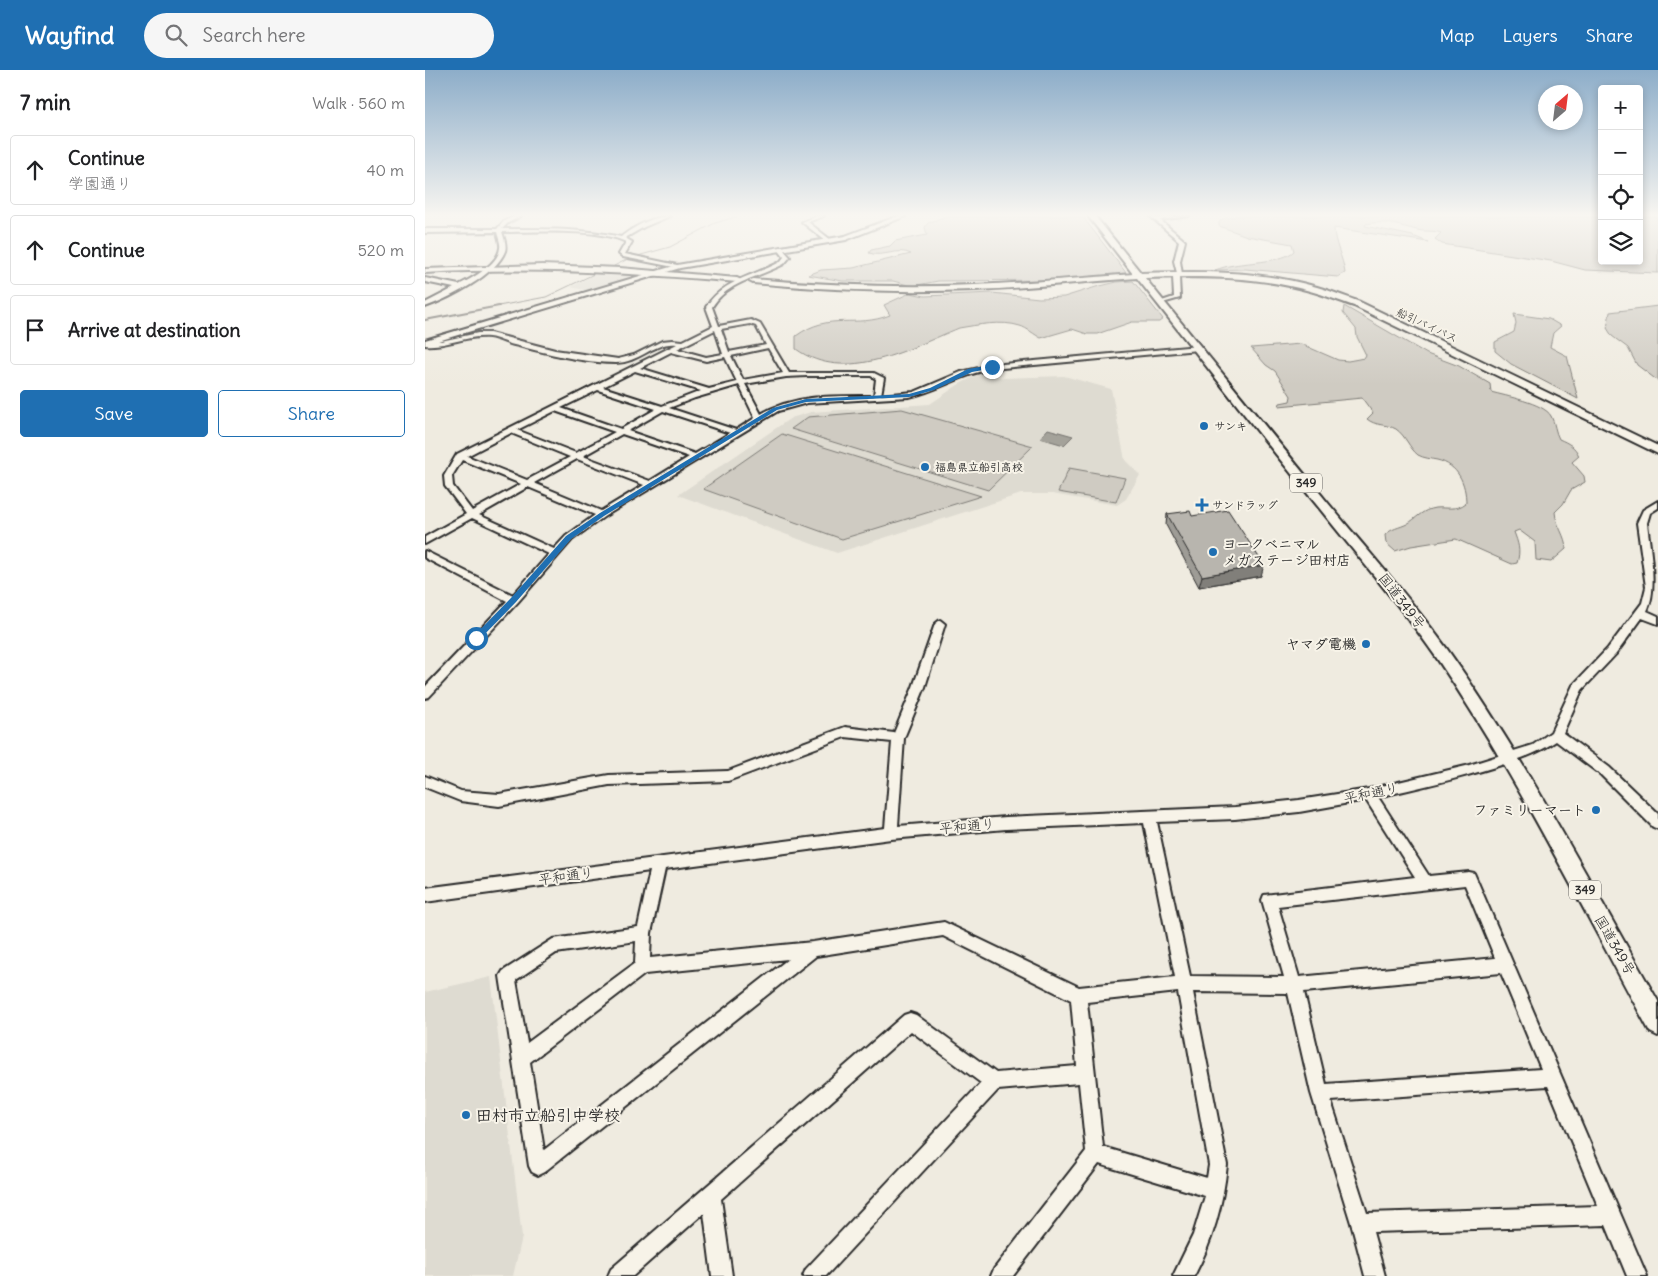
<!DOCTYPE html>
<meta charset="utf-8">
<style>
:root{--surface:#fff;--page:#f6f6f6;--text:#202124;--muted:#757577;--line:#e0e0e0;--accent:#1f6fb2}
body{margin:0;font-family:Delius,"Klee One",sans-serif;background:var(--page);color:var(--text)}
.controls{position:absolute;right:15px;top:15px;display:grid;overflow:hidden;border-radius:5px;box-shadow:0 2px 8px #0003}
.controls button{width:45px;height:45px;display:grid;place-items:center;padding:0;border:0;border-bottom:1px solid var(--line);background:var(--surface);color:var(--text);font:25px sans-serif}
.compass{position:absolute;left:1113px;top:15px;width:45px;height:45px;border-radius:50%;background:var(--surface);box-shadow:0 2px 8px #0003;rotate:28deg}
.stop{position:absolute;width:15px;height:15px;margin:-11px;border:4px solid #1f6fb2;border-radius:50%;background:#fff}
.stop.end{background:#1f6fb2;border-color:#fff;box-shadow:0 1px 5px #0008}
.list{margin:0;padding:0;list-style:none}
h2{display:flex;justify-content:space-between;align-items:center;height:65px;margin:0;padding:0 20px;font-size:21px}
h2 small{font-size:16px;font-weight:400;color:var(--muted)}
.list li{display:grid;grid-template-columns:32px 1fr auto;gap:15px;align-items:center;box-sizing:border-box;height:70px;margin:0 10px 10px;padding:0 10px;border:1px solid var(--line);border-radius:5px}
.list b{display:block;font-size:19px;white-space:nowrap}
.list p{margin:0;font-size:16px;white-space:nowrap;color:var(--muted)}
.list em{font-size:16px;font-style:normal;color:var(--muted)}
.actions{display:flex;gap:10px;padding:15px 20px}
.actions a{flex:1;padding:11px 0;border:1px solid var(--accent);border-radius:5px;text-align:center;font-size:18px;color:var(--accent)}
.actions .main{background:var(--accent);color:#fff}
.icon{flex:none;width:28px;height:28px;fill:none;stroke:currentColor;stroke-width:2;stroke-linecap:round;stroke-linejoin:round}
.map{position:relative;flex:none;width:1233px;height:1206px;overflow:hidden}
header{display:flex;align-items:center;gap:30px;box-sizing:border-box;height:70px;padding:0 25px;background:var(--accent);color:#fff}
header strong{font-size:24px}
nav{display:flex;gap:28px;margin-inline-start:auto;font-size:18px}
.search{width:350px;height:45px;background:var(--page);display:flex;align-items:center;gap:12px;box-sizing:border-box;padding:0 18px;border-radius:28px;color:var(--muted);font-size:19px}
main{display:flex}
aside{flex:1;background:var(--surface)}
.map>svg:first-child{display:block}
.built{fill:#dedbd1}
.green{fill:#cfcbc2;stroke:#7d7b76}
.water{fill:#a4a29a;stroke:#74726e}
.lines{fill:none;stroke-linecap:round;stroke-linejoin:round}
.stream-far1{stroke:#74726e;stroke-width:1}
.stream{stroke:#74726e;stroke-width:2}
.minor-casing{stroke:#2b2b2b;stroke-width:4}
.major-casing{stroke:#2b2b2b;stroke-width:4}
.highway-casing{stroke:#2b2b2b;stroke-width:4}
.minor{fill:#f7f3e8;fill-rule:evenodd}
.major{fill:#f7f3e8;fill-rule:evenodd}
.highway{fill:#f7f3e8;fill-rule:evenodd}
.wall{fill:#9e9c96;stroke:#2b2b2b}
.shaded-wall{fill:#817f7a;stroke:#2b2b2b}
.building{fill:#b8b5ae;stroke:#2b2b2b}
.route{fill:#1f6fb2}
.poi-dot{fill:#1f6fb2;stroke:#f7f3e8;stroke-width:2}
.labels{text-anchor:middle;stroke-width:4;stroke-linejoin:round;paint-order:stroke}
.far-street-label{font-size:11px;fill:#2b2b2b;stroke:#f7f3e8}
.far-poi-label{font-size:11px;font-weight:bold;fill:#2b2b2b;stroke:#f7f3e8;text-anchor:start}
.shield{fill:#f7f3e8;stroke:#686764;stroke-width:1}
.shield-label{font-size:12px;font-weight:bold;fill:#2b2b2b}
.poi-label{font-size:14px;font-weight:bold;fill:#2b2b2b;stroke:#f7f3e8;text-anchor:end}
.street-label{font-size:14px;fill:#2b2b2b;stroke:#f7f3e8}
.near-poi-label{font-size:16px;font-weight:bold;fill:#2b2b2b;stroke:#f7f3e8;text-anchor:start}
</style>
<header>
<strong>Wayfind</strong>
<div class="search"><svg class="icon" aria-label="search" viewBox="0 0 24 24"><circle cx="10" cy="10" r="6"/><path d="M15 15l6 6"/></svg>Search here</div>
<nav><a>Map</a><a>Layers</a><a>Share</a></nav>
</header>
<main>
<aside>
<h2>7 min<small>Walk · 560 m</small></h2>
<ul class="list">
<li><svg class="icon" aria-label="ahead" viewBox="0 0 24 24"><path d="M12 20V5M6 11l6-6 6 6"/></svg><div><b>Continue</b><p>学園通り</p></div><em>40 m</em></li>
<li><svg class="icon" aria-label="ahead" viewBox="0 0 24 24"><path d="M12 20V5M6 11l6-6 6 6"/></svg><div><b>Continue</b></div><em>520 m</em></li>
<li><svg class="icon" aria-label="arrive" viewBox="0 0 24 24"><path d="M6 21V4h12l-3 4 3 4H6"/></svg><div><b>Arrive at destination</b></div></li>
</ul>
<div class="actions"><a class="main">Save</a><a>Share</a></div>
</aside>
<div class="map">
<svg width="1233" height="1206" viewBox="0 0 1233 1206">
<rect width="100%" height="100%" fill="#efebe0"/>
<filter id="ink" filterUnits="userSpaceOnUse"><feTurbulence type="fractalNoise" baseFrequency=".02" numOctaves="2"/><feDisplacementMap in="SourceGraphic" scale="10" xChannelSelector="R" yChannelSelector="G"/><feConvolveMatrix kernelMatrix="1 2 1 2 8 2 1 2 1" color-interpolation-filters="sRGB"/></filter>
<g filter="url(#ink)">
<g class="built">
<polygon points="172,203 197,204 208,207 164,221 146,217"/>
<polygon points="559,304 580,308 639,306 686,319 700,390 715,405 701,429 692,435 627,424 596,424 412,483 253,425 366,348 386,342 505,334 533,315 550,306"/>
<polygon points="66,907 97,1167 88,1206 0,1206 0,922"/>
</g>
<g class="green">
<path d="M521,146H657L702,204L629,210L513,211L487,216L468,211H418L383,205L396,200L428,198L486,184C473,177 458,188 444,183L446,180L465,176L470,171L502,165L500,157L503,153Z"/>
<path d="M812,146H1177V191H1214V146H1233L1231,147L1233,150V203L1160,200L1126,191L1017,174L1010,169L1016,163C1008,160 1000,162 992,160C975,156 959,150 941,154L940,156L988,166L1003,172L909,158C909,173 918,187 920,203L913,207L820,199L790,200C796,198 802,196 809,195C825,192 858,192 869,181L867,174L822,166L794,156V152L797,149Z"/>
<path d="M708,211L738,249L734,252H707L672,264H662L647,259L616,268C610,265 602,258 595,256C577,250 552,255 534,258C485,278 421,315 371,279V266C405,241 430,259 465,245L459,235L485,223L500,226L567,223L614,228L639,227L671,217L692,212Z"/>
<path d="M919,236L1002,284L1034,296L1065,314L1066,322C1080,326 1119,333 1126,346C1130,353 1130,362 1134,369C1143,373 1150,376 1154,386L1147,392L1159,406L1160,412L1146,420L1138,434L1130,442C1131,456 1141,466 1141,479L1126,492L1111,490L1110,472L1094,460L1089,462C1093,473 1096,480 1092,493L1087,494L1031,469L986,476L970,481L961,473L960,465C967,458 974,458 982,454C992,448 997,440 1010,438C1021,437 1031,441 1041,433C1041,413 1033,395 1012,390C1007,389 998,388 993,385C984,378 981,366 971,359C962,354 950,356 942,349L948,343L937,328L854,336L855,333L865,331L866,326L850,301L841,295L826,278L876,274L913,290L923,291L939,288L941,285L932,267L931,259L918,243Z"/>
<polygon points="1233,236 1233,311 1212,295 1203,278 1187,266 1182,258 1185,242"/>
<polygon points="1089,244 1124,249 1136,256 1128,263 1125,277 1142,286 1153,329 1086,294 1070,281 1070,272 1089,262 1091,253"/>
<polygon points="477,339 608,376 563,420 366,359 383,347"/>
<polygon points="357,364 556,426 417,469 278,419"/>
<polygon points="644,398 700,408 691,432 633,422"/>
</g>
<polygon class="water" points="623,359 648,366 639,375 615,368"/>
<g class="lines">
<g class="stream-far1">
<polyline points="209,187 245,177 290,153 314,146"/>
<polyline points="189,196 201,190"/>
<polyline points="68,237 121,227 169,204"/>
</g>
<polyline class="stream" points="0,250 74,236"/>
<g class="minor-casing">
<g id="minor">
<path d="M90,146H96L83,153L77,159C117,159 156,158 196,167C208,157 229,146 245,146L219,157L200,168L207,172L200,184L257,196L254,198L198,187L194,184L201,172C172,158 110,162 77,162C79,168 82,175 80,181C71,205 23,229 0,237V233L29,218L0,212V208L34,215C47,208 73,195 75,178C76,173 73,167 72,162L0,163V159H72L79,151Z"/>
<polygon points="392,146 399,146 383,152 406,170 406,172 402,172 377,152"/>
<polygon points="725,146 732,148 764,146 735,150 760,171 755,191 757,204 752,203 749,191 754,171"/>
<path d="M356,177L365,187L359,194C334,207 302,212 287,237L294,256L326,250L335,254L364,303H449L459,308L456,325L489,322L536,302L567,295L773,276L776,278L773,280L567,299C535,304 514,321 484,327L382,333L353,341L180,446L147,470L93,532L4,627L0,628V617L82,531L0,488V481L88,525L124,484L47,448L0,474V467L41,444L20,416L19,406L32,384L252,274C230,271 214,293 191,293C157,293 122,283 89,275C81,273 73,268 64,267C42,265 22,277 0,275V271H16L53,263H65L130,280L193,289L209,285L237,271L247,270L258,271L288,256L281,237C298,210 329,206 355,192L359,187L353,179ZM325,254L331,256L341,275L304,282L296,259ZM290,260L298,284L281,287L252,279ZM343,278L358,303L318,310L306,286ZM246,282L281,291L300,287L312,312L284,319L215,298ZM210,301L276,321L237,336L178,317ZM382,306H446L451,309L449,326C410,326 370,324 336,344L320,314L361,307ZM314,315L330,348L311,360L244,338L270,328ZM173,320L231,339L196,359L136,338ZM130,341L190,362L151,383L92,360ZM238,341L305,363L270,384L203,361ZM86,363L145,387L102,410L42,386ZM197,364L264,387L225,411L158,386ZM152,389L219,415L176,441L109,413ZM37,390L96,414L47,441L28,416L27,406ZM103,417L170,445L141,466L129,479L54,445Z"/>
<polygon points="751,205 754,207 755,228 734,234 734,232 749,227 748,207"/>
<path d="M1233,431V438L1225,443L1222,453C1225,479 1233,519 1222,541L1233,546V554L1217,548L1191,584L1157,620L1138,663L1184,697L1233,744V759L1228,757L1176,705L1131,671C1112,684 1092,690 1070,697C1032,709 992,718 953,727L1004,806L1044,802L1049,803L1222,1206H1202L1181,1155L948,1162L960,1206H940L926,1153L886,1023L863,923L768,922L802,1095C798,1134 788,1171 769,1206H748L768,1165L780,1126L674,1094L588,1206H566L569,1199L661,1081L654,1013L573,1020L401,1206H378L381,1199L556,1013L486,961L296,1129L307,1206H287L279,1143L208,1206H183L186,1199L479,945L485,943L491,945L571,1003L652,996L646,930L518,866L391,886L119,1102L113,1105L107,1102L104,1096L75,906L78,901L128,869L213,857L225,801L0,832V818L460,758L467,672L420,667L303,711L184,715L74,736L35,731L0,717V706L36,721L74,724L184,705L303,701L420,657L469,663L488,617L510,554L515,550L520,554L500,617L479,668L473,756L581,747L810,737L874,730L944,719L1041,696L1108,675L1126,662L1148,615L1183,578L1217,533L1221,517L1212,453L1218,440ZM941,730L990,807L839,825L837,830L859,907L765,906L732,752L810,749L874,742ZM719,753L750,907L654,917L519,852L388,872L225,888L226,863L240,799L466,769L581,759ZM1040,815L1070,888L874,907L853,836ZM211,871L210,893L102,973L91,910L131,883ZM363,889L119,1080L105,992L220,904ZM1076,903L1116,999L901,1014L879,922ZM753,922L784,1095L782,1108L678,1077L662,932ZM1123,1016L1173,1136L942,1143L906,1031Z"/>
</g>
</g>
<g class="major-casing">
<polygon id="major" points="473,146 481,146 421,170 255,198 0,275 0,270 252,195 420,166"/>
</g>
<g class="highway-casing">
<g id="highway">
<path d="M663,146H670L716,203C775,201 835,200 892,217C906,221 921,227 935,232L1233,376V384L1229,382L929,236C914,231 900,225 885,221C831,206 776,206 720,208C781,283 842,359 903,433C943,481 985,528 1022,579C1101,690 1165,813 1233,931V966L1225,962C1156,836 1092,706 1011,587C975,535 934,488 895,439C833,363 773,285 712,208C657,212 603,218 549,220C475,223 401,220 328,213L324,211L328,209C401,215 475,218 549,215C602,213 655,208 708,204Z"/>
<path d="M117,195L195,198L312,208L316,210L312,212C208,203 105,197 0,203V199Z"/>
</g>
</g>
<use href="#minor" class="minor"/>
<use href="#major" class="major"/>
<use href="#highway" class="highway"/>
</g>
<polygon class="wall" points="742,444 767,446 836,506 774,517 741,455"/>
<polygon class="shaded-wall" points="839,495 836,506 774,517 777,506"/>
<polygon class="building" points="803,440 839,495 777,506 742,444 765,441 767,446"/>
</g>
<linearGradient id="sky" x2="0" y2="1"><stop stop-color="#8dadc9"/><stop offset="0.46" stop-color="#f8f6f1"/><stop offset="1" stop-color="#f8f6f1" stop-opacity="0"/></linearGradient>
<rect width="1233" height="315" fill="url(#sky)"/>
<polygon class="route" points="567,295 569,298 547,302 509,320 484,327 381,332 352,340 179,446 146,469 91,532 54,570 51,571 47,568 86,528 141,466 175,443 348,338 381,329 484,324 505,318 543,299"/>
<g class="poi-dot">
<circle cx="779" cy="356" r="5"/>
<circle cx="500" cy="397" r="5"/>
<path d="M774.5 427.5h5v5h5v5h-5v5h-5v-5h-5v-5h5z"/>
<circle cx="788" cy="482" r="5"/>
<circle cx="941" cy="574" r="5"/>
<circle cx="1171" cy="740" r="5"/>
<circle cx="41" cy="1045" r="5"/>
</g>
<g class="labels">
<g class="far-street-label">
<text transform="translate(1002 255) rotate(25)" y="4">船引バイパス</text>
</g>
<g class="far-poi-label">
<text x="789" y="360">サンキ</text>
<text x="510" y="401">福島県立船引高校</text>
<text x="787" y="439">サンドラッグ</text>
</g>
<g class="shield">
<rect x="865" y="403.5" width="32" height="19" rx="4"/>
<rect x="1144" y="810.5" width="32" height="19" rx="4"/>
</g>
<g class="shield-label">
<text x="881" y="417">349</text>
<text x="1160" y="824">349</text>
</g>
<g class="poi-label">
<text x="798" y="479" text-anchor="start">ヨークベニマル<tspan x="798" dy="16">メガステージ田村店</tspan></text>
<text x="931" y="579">ヤマダ電機</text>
<text x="1161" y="745">ファミリーマート</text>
</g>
<g class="street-label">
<text transform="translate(977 531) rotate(52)" y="5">国道349号</text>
<text transform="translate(946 723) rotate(-12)" y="5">平和通り</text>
<text transform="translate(542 756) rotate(-5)" y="5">平和通り</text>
<text transform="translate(141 806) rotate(-8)" y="5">平和通り</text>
<text transform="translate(1190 875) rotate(60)" y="5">国道349号</text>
</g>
<g class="near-poi-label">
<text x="51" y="1051">田村市立船引中学校</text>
</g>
</g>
</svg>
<div class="controls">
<button>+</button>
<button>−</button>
<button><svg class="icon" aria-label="locate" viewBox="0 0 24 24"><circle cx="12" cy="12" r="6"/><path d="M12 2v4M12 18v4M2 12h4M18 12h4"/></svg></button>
<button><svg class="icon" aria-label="layers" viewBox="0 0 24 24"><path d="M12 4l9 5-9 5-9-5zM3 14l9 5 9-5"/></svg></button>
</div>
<svg class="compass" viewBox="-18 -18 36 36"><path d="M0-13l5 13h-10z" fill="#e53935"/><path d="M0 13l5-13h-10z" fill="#757577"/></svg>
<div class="stop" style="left:51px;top:568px"></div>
<div class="stop end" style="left:567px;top:297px"></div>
</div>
</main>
